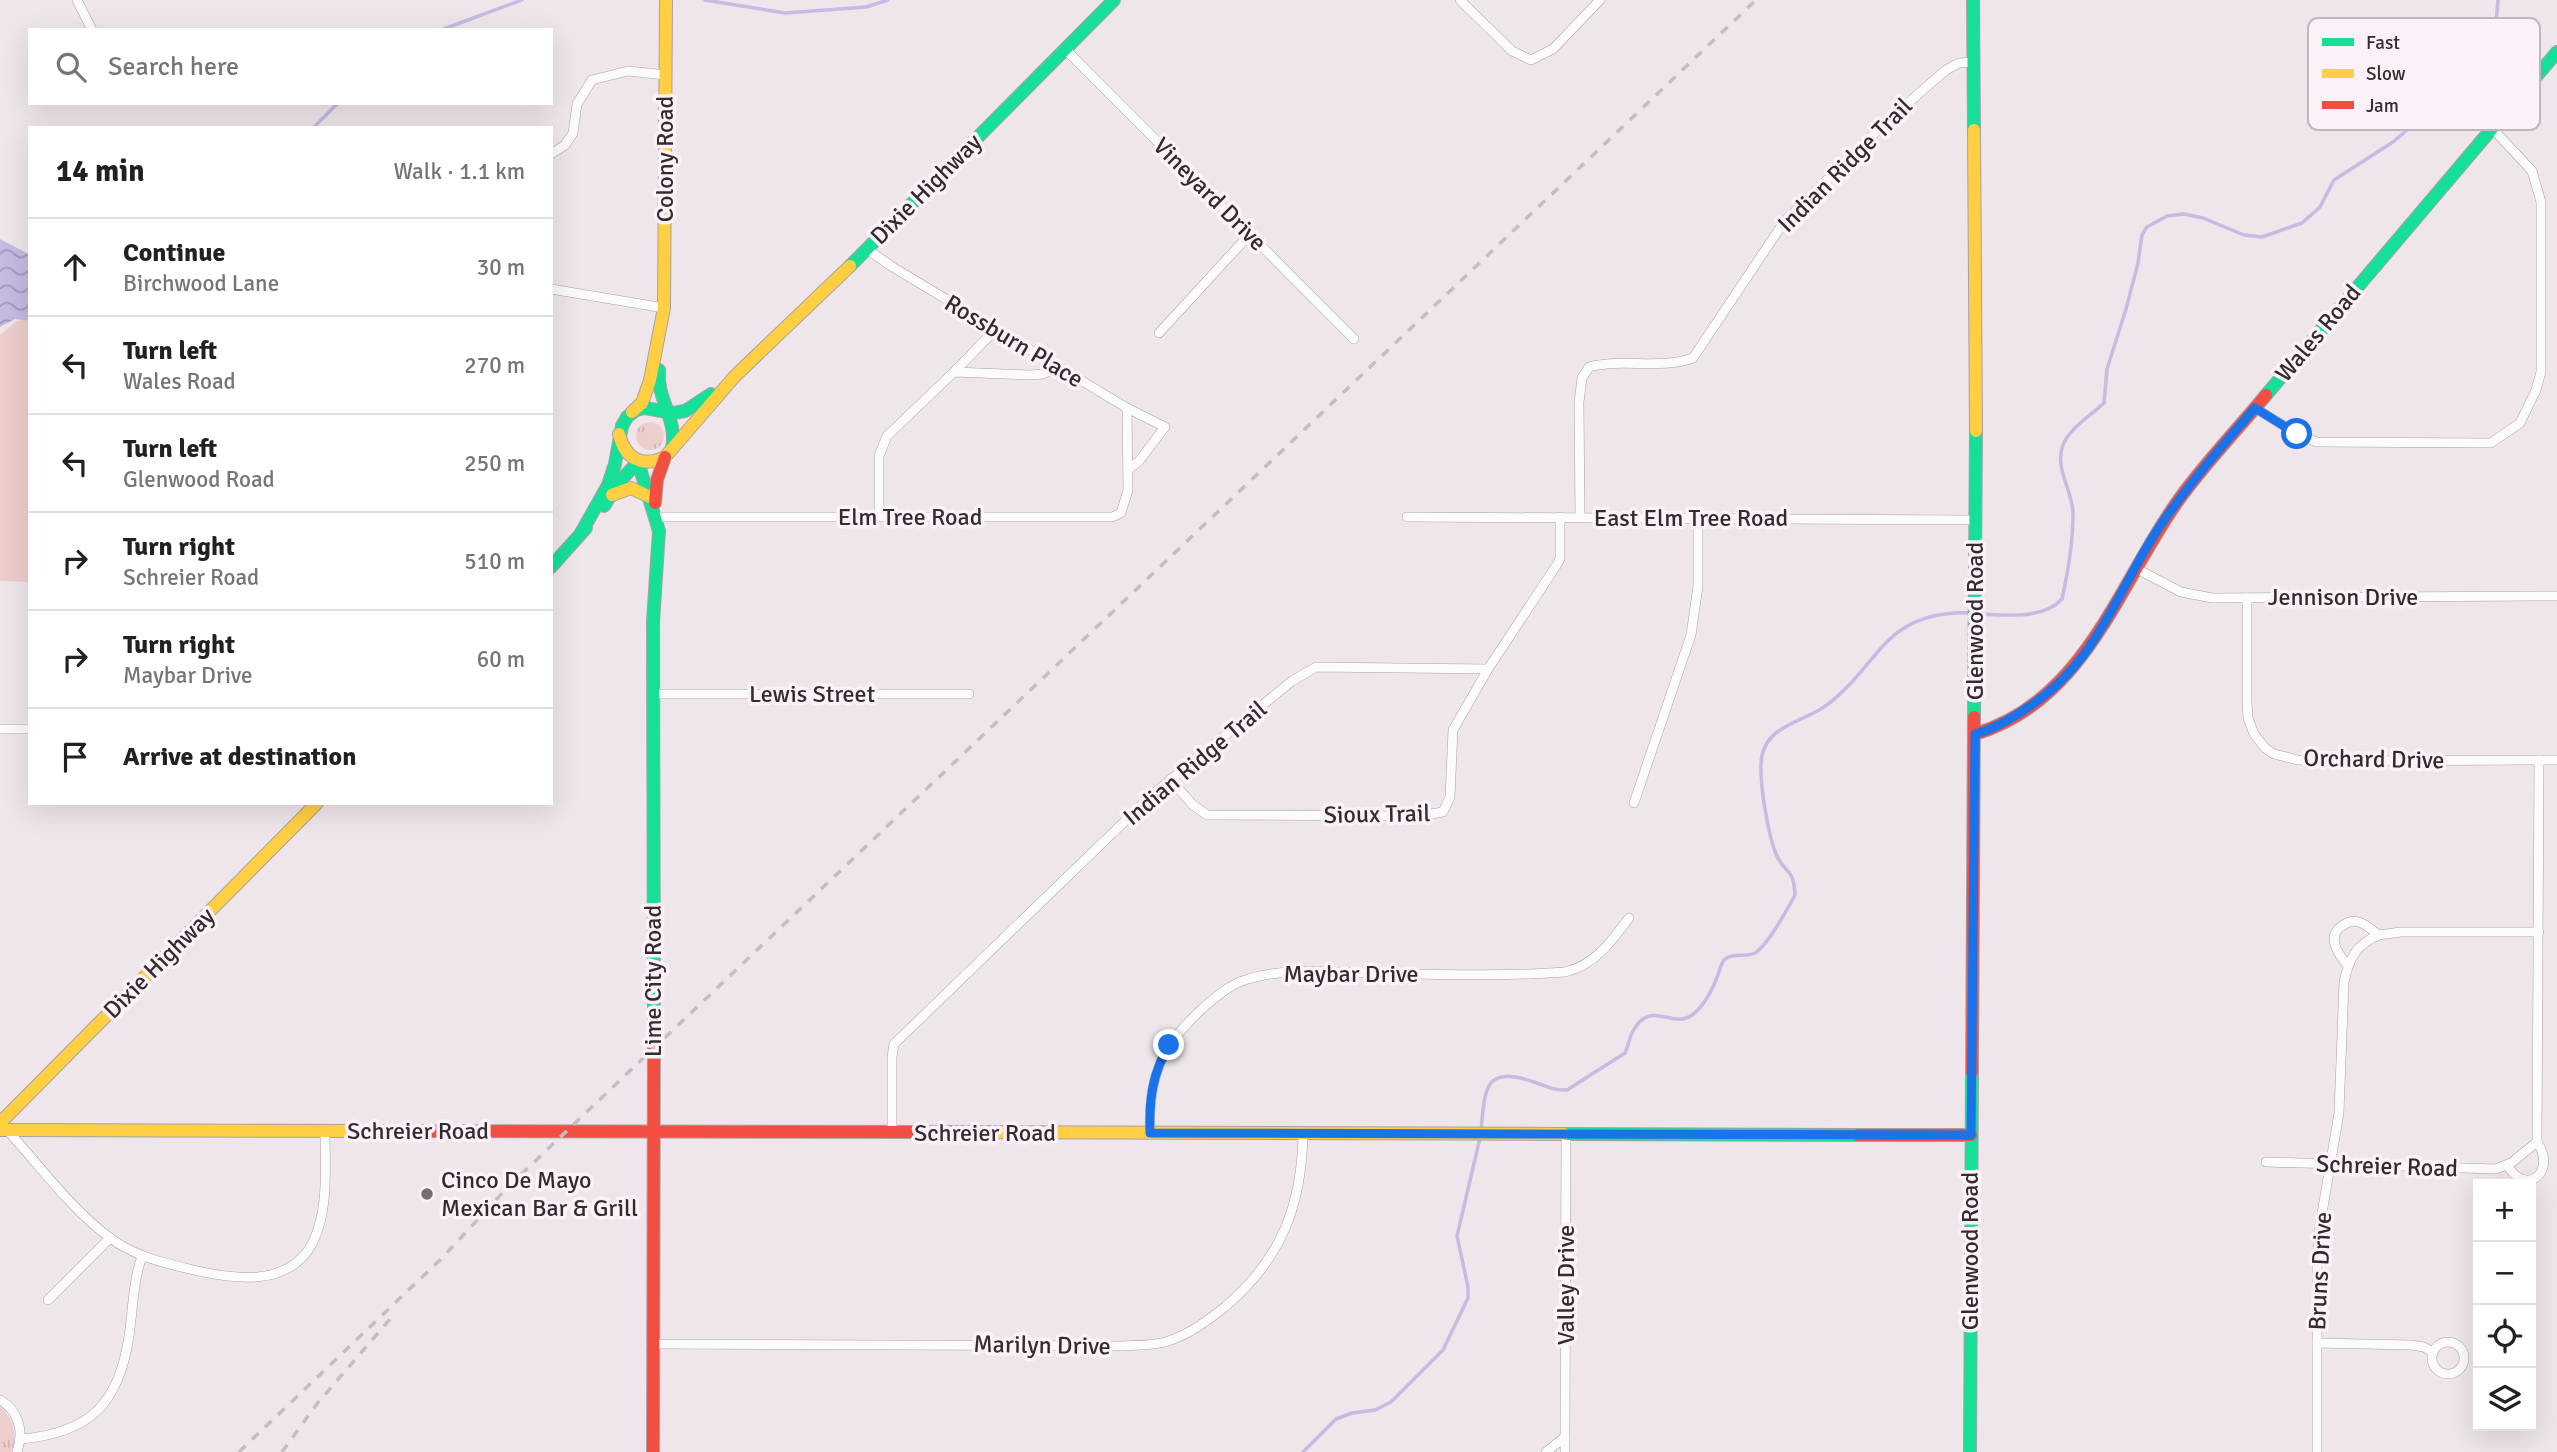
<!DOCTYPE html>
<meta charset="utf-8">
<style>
:root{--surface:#fff;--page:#f2f2f2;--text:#202124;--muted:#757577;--line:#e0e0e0}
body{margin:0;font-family:Signika,sans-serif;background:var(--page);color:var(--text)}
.controls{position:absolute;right:21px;bottom:21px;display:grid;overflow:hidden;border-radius:0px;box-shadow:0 7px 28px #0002}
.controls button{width:63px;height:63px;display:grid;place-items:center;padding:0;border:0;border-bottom:2px solid var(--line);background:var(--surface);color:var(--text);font:35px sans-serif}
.stop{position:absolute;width:21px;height:21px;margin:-16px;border:5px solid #1a73e8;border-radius:50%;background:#fff}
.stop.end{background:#1a73e8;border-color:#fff;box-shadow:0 2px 7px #0008}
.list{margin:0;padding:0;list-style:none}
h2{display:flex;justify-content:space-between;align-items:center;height:91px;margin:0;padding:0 28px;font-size:30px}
h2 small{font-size:23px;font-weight:400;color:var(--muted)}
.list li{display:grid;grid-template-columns:46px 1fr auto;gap:21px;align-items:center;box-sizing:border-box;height:98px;padding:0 28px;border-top:2px solid var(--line)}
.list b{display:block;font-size:26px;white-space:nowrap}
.list p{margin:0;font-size:23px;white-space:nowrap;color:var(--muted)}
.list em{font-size:23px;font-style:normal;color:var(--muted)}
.icon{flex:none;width:38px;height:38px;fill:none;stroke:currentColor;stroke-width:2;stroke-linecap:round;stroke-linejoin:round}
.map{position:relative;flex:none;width:2557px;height:1452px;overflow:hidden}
.search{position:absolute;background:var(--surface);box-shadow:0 7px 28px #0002;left:28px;top:28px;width:525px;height:77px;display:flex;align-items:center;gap:18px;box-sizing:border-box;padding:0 24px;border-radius:0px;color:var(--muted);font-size:26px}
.panel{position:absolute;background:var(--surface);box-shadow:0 7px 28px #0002;left:28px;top:126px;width:525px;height:679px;border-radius:0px}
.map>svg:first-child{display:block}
.grass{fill:url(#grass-tufts)}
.park{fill:#eececd}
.water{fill:url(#water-waves)}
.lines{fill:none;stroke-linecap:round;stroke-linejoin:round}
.stream{stroke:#c5bbe3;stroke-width:3.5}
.street-casing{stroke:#a7a1a5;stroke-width:10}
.fast-casing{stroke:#a7a1a5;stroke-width:14}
.slow-casing{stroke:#a7a1a5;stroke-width:14}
.jam-casing{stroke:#a7a1a5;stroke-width:14}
.street{stroke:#fcfbfc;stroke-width:9}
.fast{stroke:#16e098;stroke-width:12}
.slow{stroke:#ffcf43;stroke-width:12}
.jam{stroke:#f24e42;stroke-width:12}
.rail{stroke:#c1bfc0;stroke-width:3.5;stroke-dasharray:9 9;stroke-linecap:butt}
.route{stroke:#1a73e8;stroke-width:9}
.poi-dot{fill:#746d71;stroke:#fdf1f9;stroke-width:2.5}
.labels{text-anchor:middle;stroke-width:7;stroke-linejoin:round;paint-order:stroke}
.street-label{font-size:24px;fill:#322c30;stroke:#fdf1f9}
.poi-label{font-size:24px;fill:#322c30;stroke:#fdf1f9;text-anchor:start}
.key{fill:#fdf1f9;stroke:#c0b6bd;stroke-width:2}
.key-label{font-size:19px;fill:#322c30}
</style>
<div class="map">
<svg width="2557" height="1452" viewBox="0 0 2557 1452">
<defs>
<pattern id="grass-tufts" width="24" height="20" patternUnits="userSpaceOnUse" patternTransform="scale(1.75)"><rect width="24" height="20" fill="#eececd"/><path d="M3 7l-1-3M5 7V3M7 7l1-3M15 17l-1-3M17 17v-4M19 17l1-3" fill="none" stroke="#cdb1b0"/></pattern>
<pattern id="water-waves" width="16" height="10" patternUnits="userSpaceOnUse" patternTransform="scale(1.75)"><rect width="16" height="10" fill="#c5bbe3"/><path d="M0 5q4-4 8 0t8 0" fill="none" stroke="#a198b8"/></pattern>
</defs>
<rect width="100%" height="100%" fill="#eee6eb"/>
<g class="grass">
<circle cx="650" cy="436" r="14"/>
<path d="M0,1407C14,1419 18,1435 11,1452H0Z"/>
</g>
<polygon class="park" points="30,318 30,582 0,581 0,335 17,321"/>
<polygon class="water" points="0,239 30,255 30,321 15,319 0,327"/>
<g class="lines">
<g class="stream">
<polyline points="705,0 785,13 866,7 888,0"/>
<polyline points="441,30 522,0"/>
<polyline points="313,128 338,103"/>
<path d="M1978,614C2004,615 2043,620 2062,599C2068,572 2073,542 2073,514C2073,490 2054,469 2063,445C2069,429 2091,415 2104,403L2107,369L2126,309L2138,263L2142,235L2147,227L2167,216L2184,214L2203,218L2244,235L2262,237L2302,223L2320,207L2334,180L2393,142L2435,106L2486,50L2495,35L2498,0"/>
<path d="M1481,1131C1485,1088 1484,1065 1534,1082C1546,1086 1555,1091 1567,1090L1625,1053C1628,1047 1629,1039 1632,1033C1650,997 1672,1030 1692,1015C1703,1007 1711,992 1716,980C1719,973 1720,966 1724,960C1732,952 1745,958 1755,953C1767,946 1788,908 1795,895C1794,867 1785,875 1776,854C1768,834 1760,786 1761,764C1762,729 1795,724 1819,710C1828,705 1837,697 1844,690C1865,671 1880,643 1904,628C1924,616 1947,612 1970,613"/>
<polyline points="1303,1452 1336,1419 1352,1413 1375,1410 1391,1402 1443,1350 1468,1298 1468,1287 1457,1236 1480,1138"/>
</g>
<g class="street-casing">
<g id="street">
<polyline points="77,0 92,30"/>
<polyline points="1460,0 1512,51 1531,60 1553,49 1600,0"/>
<polyline points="1065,49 1354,339"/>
<polyline points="551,154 565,145 573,133 577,104 592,80 628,71 666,75"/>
<polyline points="867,249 891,266 1127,408 1165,427 1139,461 1128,470"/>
<polyline points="551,289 664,308"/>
<polyline points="1159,333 1250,234"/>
<polyline points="954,372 995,330"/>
<polyline points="2255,408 2297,434 2317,442 2491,443 2520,423 2536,390 2541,372 2541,202 2532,171 2492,128"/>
<polyline points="879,516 879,456 887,436 954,372 1030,375 1043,374 1058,367"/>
<polyline points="655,517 1112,517 1121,513 1128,490 1127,408"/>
<polyline points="1407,517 1975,520"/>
<path d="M1580,517L1579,402L1582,378L1589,367C1624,358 1660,370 1693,358L1784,222L1883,125L1932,82L1946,70L1959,63L1974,62"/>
<polyline points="2135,568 2181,592 2212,598 2557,596"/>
<polyline points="2247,598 2247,702 2248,718 2254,734 2265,748 2274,754 2298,760 2331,761 2557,760"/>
<polyline points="654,694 969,694"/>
<polyline points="0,729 30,729"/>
<polyline points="1170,779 1193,805 1207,815 1419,816 1443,812 1450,797 1453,730 1488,669"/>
<polyline points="1634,803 1691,635 1698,586 1698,518"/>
<path d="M2348,965C2338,955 2326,936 2342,926C2347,922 2353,920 2359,922C2366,924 2373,931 2379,935L2401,932H2539"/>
<path d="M7,1130C40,1166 71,1209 110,1238C135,1256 160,1262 189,1269C231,1279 289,1289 313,1242C329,1209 325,1166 325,1131"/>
<polyline points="892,1132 892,1057 894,1044 1152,795 1292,681 1316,667 1488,669 1556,566 1560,559 1560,517"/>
<path d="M1150,1134C1148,1077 1161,1046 1203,1008C1217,996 1230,984 1248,979C1284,968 1326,972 1364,973C1431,974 1498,977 1565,972C1595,965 1611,942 1629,918"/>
<polyline points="2537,1142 2539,760"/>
<polyline points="2266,1162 2496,1169 2511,1163 2537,1142"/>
<path d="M2507,1165C2527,1198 2557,1171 2537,1142"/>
<polyline points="48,1300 110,1238"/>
<circle cx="2448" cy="1358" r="16"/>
<polyline points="2317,1343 2411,1345 2424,1347 2432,1352"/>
<path d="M652,1344L1118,1346C1133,1345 1150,1346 1165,1342C1187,1336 1207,1321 1225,1307C1281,1259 1302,1206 1303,1133"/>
<path d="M0,1400C19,1411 24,1431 17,1452"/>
<polyline points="1565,1437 1566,1133"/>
<path d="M21,1439C90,1433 119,1404 129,1336C133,1309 133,1282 142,1256"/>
<polyline points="1546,1452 1565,1437 1565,1452"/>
<path d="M2317,1452V1266L2320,1225L2339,1113L2344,982C2349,959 2356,944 2379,935"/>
</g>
</g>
<g class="fast-casing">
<g id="fast">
<polyline points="1973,0 1974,130"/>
<polyline points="850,266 1114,0"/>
<path d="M659,370C656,398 678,420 672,448"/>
<polyline points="2266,395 2557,52"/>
<polyline points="638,462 659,531 653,622 654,1020"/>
<polyline points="604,506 621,480 638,462"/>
<polyline points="581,533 608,485 615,464 622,426 627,417 636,410 645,408 673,413 685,411 711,394"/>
<polyline points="551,567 586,528"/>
<polyline points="1974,717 1976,431"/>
<polyline points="1564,1134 1858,1135"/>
<polyline points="1970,1452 1972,1072"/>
</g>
</g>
<g class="slow-casing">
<g id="slow">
<polyline points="1974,130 1976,431"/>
<polyline points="632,412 642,403 650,380 664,308 666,0"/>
<path d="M619,434C625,459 642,468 665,457L735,376L850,266"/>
<polyline points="612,495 631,488 650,497"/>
<polyline points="0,1123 317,803"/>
<polyline points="0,1130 374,1131"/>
<polyline points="961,1132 1564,1134"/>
</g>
</g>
<g class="jam-casing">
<g id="jam">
<polyline points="655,503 657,480 665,457"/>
<path d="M1975,734C2086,701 2119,582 2180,498C2206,462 2238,429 2266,395"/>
<polyline points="1972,1072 1974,717"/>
<polyline points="374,1131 961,1132"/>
<polyline points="1858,1135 1971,1135"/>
<polyline points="653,1452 654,1020"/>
</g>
</g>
<use href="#street" class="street"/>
<use href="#fast" class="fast"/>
<use href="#slow" class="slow"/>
<use href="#jam" class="jam"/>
<g class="rail">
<polyline points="239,1452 442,1258 508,1187 552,1145 1756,0"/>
<polyline points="282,1452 316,1405 390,1319"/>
</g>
</g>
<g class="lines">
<path class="route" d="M1169,1045C1152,1074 1149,1101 1150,1133L1971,1135L1975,734C1994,729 2011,719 2027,708C2097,663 2115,595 2158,529C2187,486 2221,447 2255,408L2297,434"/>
</g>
<circle class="poi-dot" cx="427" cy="1194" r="7"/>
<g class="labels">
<g class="street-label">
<text transform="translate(665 159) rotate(-90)" y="8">Colony Road</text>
<text transform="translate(1845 165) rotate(-45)" y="8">Indian Ridge Trail</text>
<text transform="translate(926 189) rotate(-45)" y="8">Dixie Highway</text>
<text transform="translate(1210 194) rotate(45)" y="8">Vineyard Drive</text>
<text transform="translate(2318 333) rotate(-50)" y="8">Wales Road</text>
<text transform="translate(1014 341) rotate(31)" y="8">Rossburn Place</text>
<text x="910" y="525">Elm Tree Road</text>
<text x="1691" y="526">East Elm Tree Road</text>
<text x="2343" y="605">Jennison Drive</text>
<text transform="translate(1975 621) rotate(-90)" y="8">Glenwood Road</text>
<text x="812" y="702">Lewis Street</text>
<text transform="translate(2374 759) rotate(1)" y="8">Orchard Drive</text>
<text transform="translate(1195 763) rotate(-40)" y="8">Indian Ridge Trail</text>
<text transform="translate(1377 814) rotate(-1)" y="8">Sioux Trail</text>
<text transform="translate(159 963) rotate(-45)" y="8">Dixie Highway</text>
<text x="1351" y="982">Maybar Drive</text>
<text transform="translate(653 981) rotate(-90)" y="8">Lime City Road</text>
<text x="418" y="1139">Schreier Road</text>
<text x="985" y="1141">Schreier Road</text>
<text transform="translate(2387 1166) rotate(2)" y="8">Schreier Road</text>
<text transform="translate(1970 1251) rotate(-90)" y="8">Glenwood Road</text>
<text transform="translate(2320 1271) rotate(-87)" y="8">Bruns Drive</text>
<text transform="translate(1566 1285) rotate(-90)" y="8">Valley Drive</text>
<text transform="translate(1042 1345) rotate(1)" y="8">Marilyn Drive</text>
</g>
<g class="poi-label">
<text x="441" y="1188">Cinco De Mayo<tspan x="441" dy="28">Mexican Bar &amp; Grill</tspan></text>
</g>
</g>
<rect x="2308" y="18" width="232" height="112" rx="10" class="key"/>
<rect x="2322" y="38" width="32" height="8" fill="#16e098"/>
<rect x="2322" y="69" width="32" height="9" fill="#ffcf43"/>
<rect x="2322" y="101" width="32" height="8" fill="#f24e42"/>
<g class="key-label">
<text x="2366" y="49">Fast</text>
<text x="2366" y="80">Slow</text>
<text x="2366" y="112">Jam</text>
</g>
</svg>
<div class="controls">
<button>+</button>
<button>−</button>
<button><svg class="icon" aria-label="locate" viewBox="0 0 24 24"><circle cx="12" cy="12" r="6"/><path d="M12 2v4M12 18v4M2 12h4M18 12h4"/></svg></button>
<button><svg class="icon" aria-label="layers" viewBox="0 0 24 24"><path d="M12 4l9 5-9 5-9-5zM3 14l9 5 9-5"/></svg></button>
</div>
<div class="stop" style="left:2297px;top:434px"></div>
<div class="stop end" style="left:1169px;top:1045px"></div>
<div class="search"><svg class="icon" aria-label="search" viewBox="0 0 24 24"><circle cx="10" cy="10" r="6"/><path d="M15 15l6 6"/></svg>Search here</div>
<section class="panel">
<h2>14 min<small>Walk · 1.1 km</small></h2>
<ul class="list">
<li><svg class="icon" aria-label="ahead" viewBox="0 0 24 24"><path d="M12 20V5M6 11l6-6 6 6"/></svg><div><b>Continue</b><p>Birchwood Lane</p></div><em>30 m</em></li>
<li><svg class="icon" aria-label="left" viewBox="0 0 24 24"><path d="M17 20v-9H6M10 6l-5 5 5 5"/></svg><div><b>Turn left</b><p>Wales Road</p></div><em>270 m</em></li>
<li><svg class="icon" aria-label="left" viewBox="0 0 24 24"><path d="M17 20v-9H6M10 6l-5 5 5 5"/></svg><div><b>Turn left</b><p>Glenwood Road</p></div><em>250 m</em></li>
<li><svg class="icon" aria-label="right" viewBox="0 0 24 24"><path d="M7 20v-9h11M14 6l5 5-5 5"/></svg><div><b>Turn right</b><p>Schreier Road</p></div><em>510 m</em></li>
<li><svg class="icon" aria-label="right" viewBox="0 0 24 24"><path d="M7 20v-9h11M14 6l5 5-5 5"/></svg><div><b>Turn right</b><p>Maybar Drive</p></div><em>60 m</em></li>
<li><svg class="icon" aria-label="arrive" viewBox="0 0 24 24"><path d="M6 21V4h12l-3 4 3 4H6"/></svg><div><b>Arrive at destination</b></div></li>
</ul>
</section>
</div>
